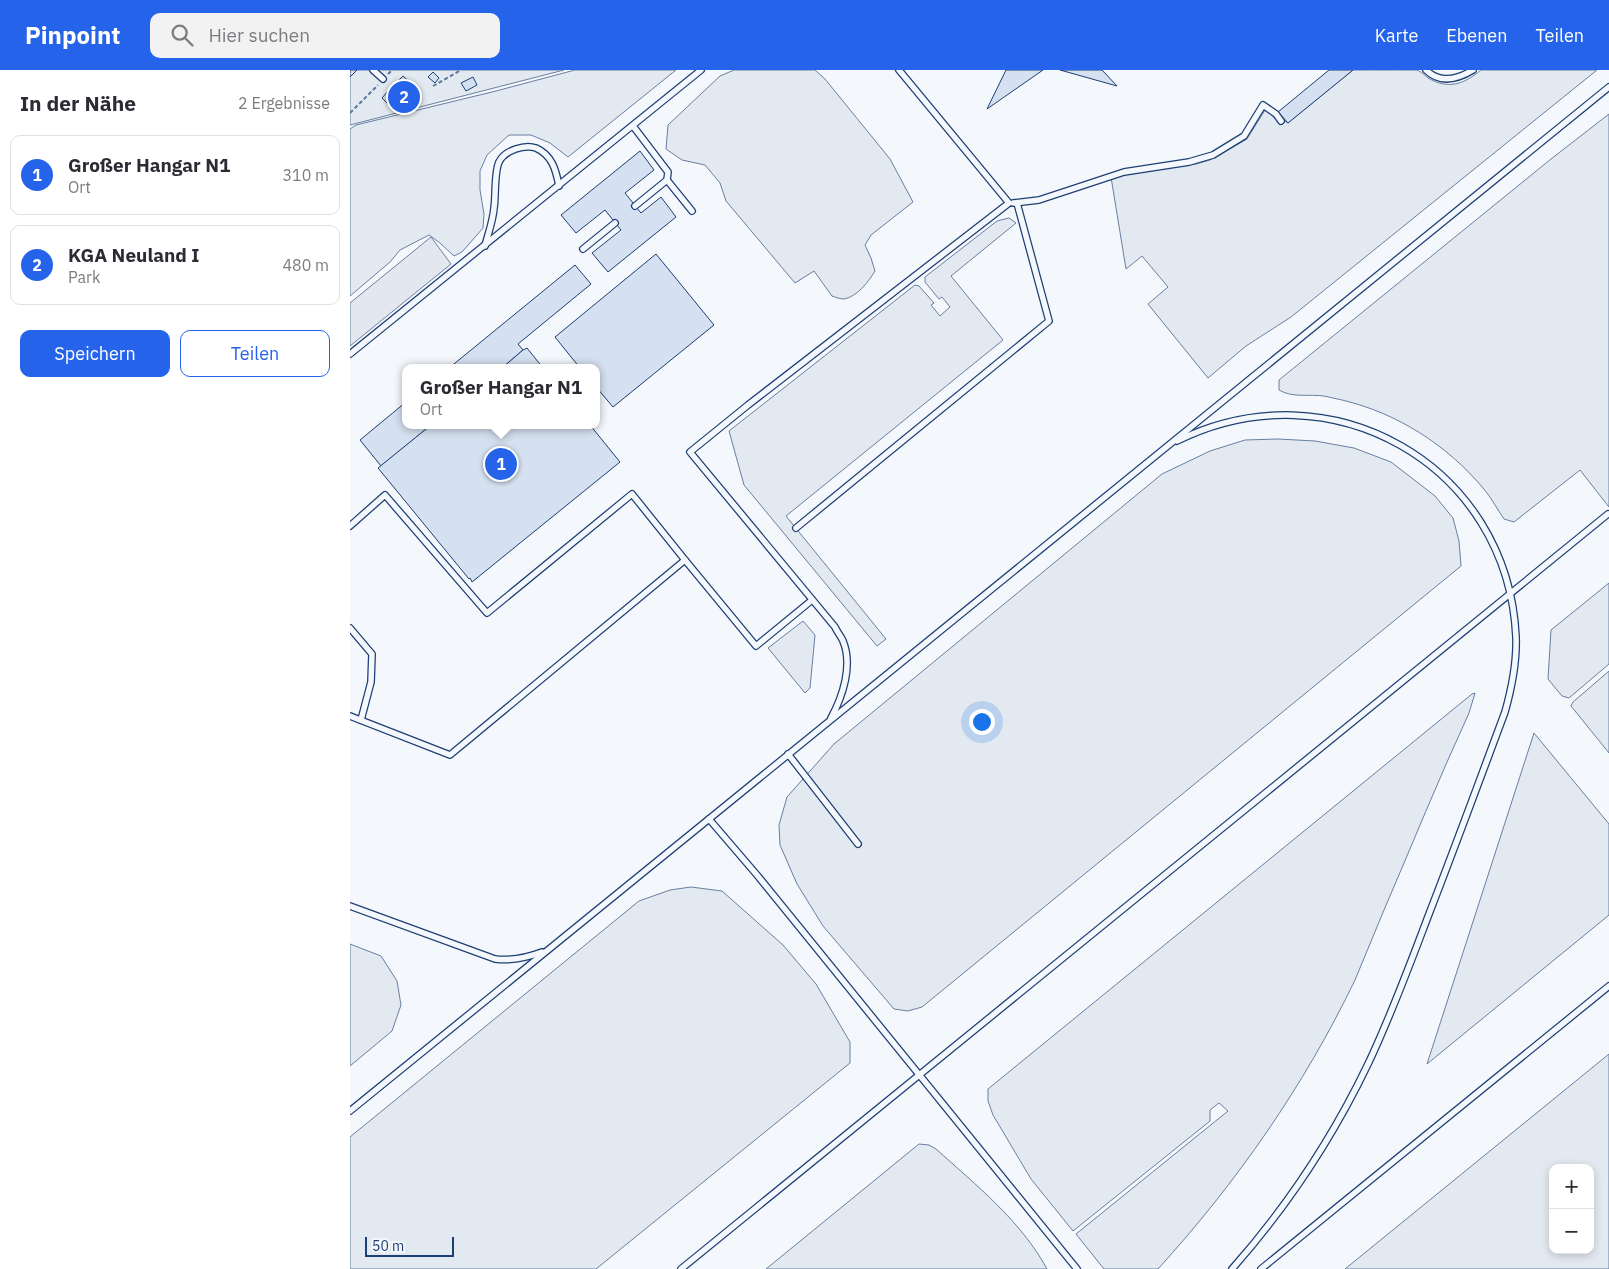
<!DOCTYPE html>
<html lang="de">
<meta charset="utf-8">
<style>
:root{--surface:#fff;--page:#f2f2f3;--text:#2b2b33;--muted:#7c7c81;--line:#e1e1e2;--accent:#2563eb}
body{margin:0;font-family:"IBM Plex Sans",sans-serif;background:var(--page);color:var(--text)}
.controls{position:absolute;right:15px;bottom:15px;display:grid;overflow:hidden;border-radius:10px;box-shadow:0 2px 8px #0003}
.controls button{width:45px;height:45px;display:grid;place-items:center;padding:0;border:0;border-bottom:1px solid var(--line);background:var(--surface);color:var(--text);font:25px sans-serif}
.scale{position:absolute;left:15px;bottom:12px;width:89px;box-sizing:border-box;padding-left:5px;border:2px solid #1d3f73;border-top:0;font-size:14px;line-height:18px;white-space:nowrap;color:#1d3f73;-webkit-text-stroke:4px #f4f7fb;paint-order:stroke}
.you{position:absolute;left:631px;top:651px;width:18px;height:18px;margin:-12px;border:4px solid #fff;border-radius:50%;background:#1a73e8;box-shadow:0 0 0 8px #1a73e833}
.badge{display:grid;place-items:center;width:32px;height:32px;border-radius:50%;background:var(--accent);color:#fff;font-size:16px;font-weight:700}
.pin{position:absolute;translate:-50% -50%;border:2px solid #fff;box-shadow:0 1px 5px #0006}
.popup{position:absolute;left:52px;top:294px;width:198px;height:65px;box-sizing:border-box;display:grid;place-content:center;border-radius:10px;background:var(--surface);filter:drop-shadow(0 1px 4px #0005);font-size:16px;white-space:nowrap;color:var(--muted)}
.popup b{font-size:19px;color:var(--text)}
.popup::after{content:'';position:absolute;left:50%;top:100%;margin-left:-10px;border:10px solid transparent;border-top-color:var(--surface)}
.list{margin:0;padding:0;list-style:none}
h2{display:flex;justify-content:space-between;align-items:center;height:65px;margin:0;padding:0 20px;font-size:21px}
h2 small{font-size:16px;font-weight:400;color:var(--muted)}
.list li{display:grid;grid-template-columns:32px 1fr auto;gap:15px;align-items:center;box-sizing:border-box;height:80px;margin:0 10px 10px;padding:0 10px;border:1px solid var(--line);border-radius:10px}
.list b{display:block;font-size:19px;white-space:nowrap}
.list p{margin:0;font-size:16px;white-space:nowrap;color:var(--muted)}
.list em{font-size:16px;font-style:normal;color:var(--muted)}
.actions{display:flex;gap:10px;padding:15px 20px}
.actions a{flex:1;padding:11px 0;border:1px solid var(--accent);border-radius:10px;text-align:center;font-size:18px;color:var(--accent)}
.actions .main{background:var(--accent);color:#fff}
.icon{flex:none;width:28px;height:28px;fill:none;stroke:currentColor;stroke-width:2;stroke-linecap:round;stroke-linejoin:round}
.map{position:relative;flex:none;width:1259px;height:1199px;overflow:hidden}
header{display:flex;align-items:center;gap:30px;box-sizing:border-box;height:70px;padding:0 25px;background:var(--accent);color:#fff}
header strong{font-size:24px}
nav{display:flex;gap:28px;margin-inline-start:auto;font-size:18px}
.search{width:350px;height:45px;background:var(--page);display:flex;align-items:center;gap:12px;box-sizing:border-box;padding:0 18px;border-radius:10px;color:var(--muted);font-size:19px}
main{display:flex}
aside{flex:1;background:var(--surface)}
.map>svg:first-child{display:block}
.green{fill:#e3e9f0;stroke:#687fa3;fill-rule:evenodd}
.parking{fill:#e3e8f0;stroke:#687fa3}
.building{fill:#d5e0f0;stroke:#1d3f73}
.lines{fill:none;stroke-linecap:round;stroke-linejoin:round}
.lane-casing{stroke:#1d3f73;stroke-width:8}
.path{stroke:#5e769c;stroke-width:2;stroke-dasharray:4 2.5;stroke-linecap:butt}
.lane{stroke:#f4f7fb;stroke-width:5.5}
</style>
<header>
<strong>Pinpoint</strong>
<div class="search"><svg class="icon" aria-label="search" viewBox="0 0 24 24"><circle cx="10" cy="10" r="6"/><path d="M15 15l6 6"/></svg>Hier suchen</div>
<nav><a>Karte</a><a>Ebenen</a><a>Teilen</a></nav>
</header>
<main>
<aside>
<h2>In der Nähe<small>2 Ergebnisse</small></h2>
<ul class="list">
<li><span class="badge">1</span><div><b>Großer Hangar N1</b><p>Ort</p></div><em>310 m</em></li>
<li><span class="badge">2</span><div><b>KGA Neuland I</b><p>Park</p></div><em>480 m</em></li>
</ul>
<div class="actions"><a class="main">Speichern</a><a>Teilen</a></div>
</aside>
<div class="map">
<svg width="1259" height="1199" viewBox="0 0 1259 1199">
<rect width="100%" height="100%" fill="#f4f7fb"/>
<g class="green">
<polygon points="0,0 214,0 0,55"/>
<polygon points="225,0 326,0 218,87 200,73 181,65 159,65 137,85 130,101 130,120 134,144 133,158 112,182 104,186 90,173 79,165 50,180 40,192 0,226 0,59 6,55 146,21"/>
<path d="M384,0H465L475,9L540,89L563,132L521,165L515,175L521,188L525,201C519,211 507,227 494,229C490,229 485,227 482,226L464,201L445,213L376,131L370,113L355,95L332,90L316,79L318,55L370,6Z"/>
<path d="M1003,0C1023,0 1045,0 1065,0C1070,0 1074,5 1078,8C1099,20 1114,14 1131,0H1247L941,247L896,276L858,308L798,234L818,217L792,186L776,199L761,107L846,94L860,90L897,69L915,40L922,45L929,54L933,50L938,53Z"/>
<path d="M1259,44V437L1230,400L1164,452L1154,449C1147,439 1141,427 1133,418C1097,375 1047,343 992,330C986,329 980,327 974,326C959,324 942,328 929,320V310L1201,89Z"/>
<polygon points="659,148 666,153 601,206 653,270 436,446 536,569 527,576 394,415 379,361 565,215 569,216 584,233 581,235 590,246 600,237 592,227 589,229 575,212 575,207 647,151"/>
<polygon points="928,369 965,371 1004,378 1041,392 1085,426 1103,448 1109,471 1111,496 572,937 558,941 544,939 473,856 447,814 430,775 429,755 437,727 484,674 812,404 860,381 895,370"/>
<polygon points="1259,513 1259,594 1219,628 1212,626 1198,609 1201,560"/>
<polygon points="453,551 465,565 460,618 455,623 418,578"/>
<polygon points="1259,601 1259,683 1221,636 1223,632"/>
<path d="M1125,623L1119,643C1089,708 1062,775 1034,840C1024,863 1015,887 1005,910C954,1016 887,1112 808,1199H754L726,1164L878,1041L869,1033L860,1040V1051L723,1161L681,1109L643,1045L638,1031V1019L1122,624Z"/>
<polygon points="1184,663 1259,754 1259,845 1077,994"/>
<polygon points="341,817 372,821 433,875 466,914 500,972 500,993 246,1199 0,1199 0,1067 289,831 320,820"/>
<polygon points="0,874 31,886 47,911 51,935 42,961 0,996"/>
<path d="M1259,984V1199H995ZM1203,1098H1240V1180H1203Z"/>
<path d="M569,1074L579,1075L586,1079C626,1115 671,1151 697,1199H416Z"/>
</g>
<polygon class="parking" points="81,167 101,194 0,276 0,233"/>
<g class="building">
<polygon points="0,0 7,0 0,7"/>
<polygon points="656,0 693,0 637,39"/>
<polygon points="710,0 752,0 767,16"/>
<polygon points="979,0 1003,0 938,53 928,42"/>
<polygon points="83,2 89,8 85,13 78,7"/>
<polygon points="53,6 64,16 58,22 48,11"/>
<polygon points="123,7 127,15 116,21 111,13"/>
<polygon points="38,21 45,28 39,35 32,28"/>
<polygon points="290,81 304,100 275,123 291,143 311,127 326,147 258,202 242,183 271,160 255,140 226,163 211,145"/>
<polygon points="306,184 364,255 263,337 246,317 246,298 230,298 205,267"/>
<polygon points="225,195 241,214 168,274 173,280 152,298 99,298"/>
<polygon points="177,278 193,298 152,298 173,280"/>
<polygon points="56,332 56,355 81,355 31,396 10,370"/>
<polygon points="81,355 240,355 270,392 122,512 120,508 119,509 28,398"/>
</g>
<g class="lines">
<g class="lane-casing">
<g id="lane">
<polyline points="23,0 33,9"/>
<path d="M1076,0C1090,14 1108,9 1123,0"/>
<polyline points="283,56 318,102 317,110"/>
<polyline points="663,133 689,130 774,102 839,92 863,85 894,66 913,35 926,44 931,51"/>
<polyline points="285,136 317,110 342,141"/>
<path d="M135,176C138,164 143,151 144,138C146,126 144,103 149,92C155,80 175,74 186,78C202,85 206,100 209,116"/>
<polyline points="233,179 265,153"/>
<polyline points="0,284 351,0"/>
<path d="M827,371C980,295 1158,394 1166,567C1167,593 1162,617 1155,642C1130,709 1105,777 1079,844C1060,894 1041,946 1018,994C983,1067 936,1138 882,1199"/>
<polyline points="0,456 35,425 137,543 282,424 335,490 100,685 0,646"/>
<polyline points="446,458 699,251 667,133"/>
<polyline points="335,490 406,576 462,530"/>
<polyline points="0,558 22,584 21,612 11,650"/>
<path d="M481,648C493,626 503,595 493,571C491,566 487,562 485,557L340,382L398,335L659,133L549,0"/>
<polyline points="438,684 508,774"/>
<polyline points="359,749 407,805 727,1199"/>
<path d="M0,836L145,889C161,891 176,888 192,882"/>
<polyline points="0,1041 1259,17"/>
<polyline points="331,1199 1258,444"/>
<polyline points="911,1199 1259,916"/>
</g>
</g>
<g class="path">
<polyline points="38,4 42,0"/>
<polyline points="83,16 111,0"/>
<polyline points="0,43 28,15"/>
</g>
<use href="#lane" class="lane"/>
</g>
</svg>
<div class="controls">
<button>+</button>
<button>−</button>
</div>
<div class="scale">50 m</div>
<div class="you"></div>
<div class="pin badge" style="left:151px;top:394px">1</div>
<div class="popup"><b>Großer Hangar N1</b>Ort</div>
<div class="pin badge" style="left:54px;top:27px">2</div>
</div>
</main>
